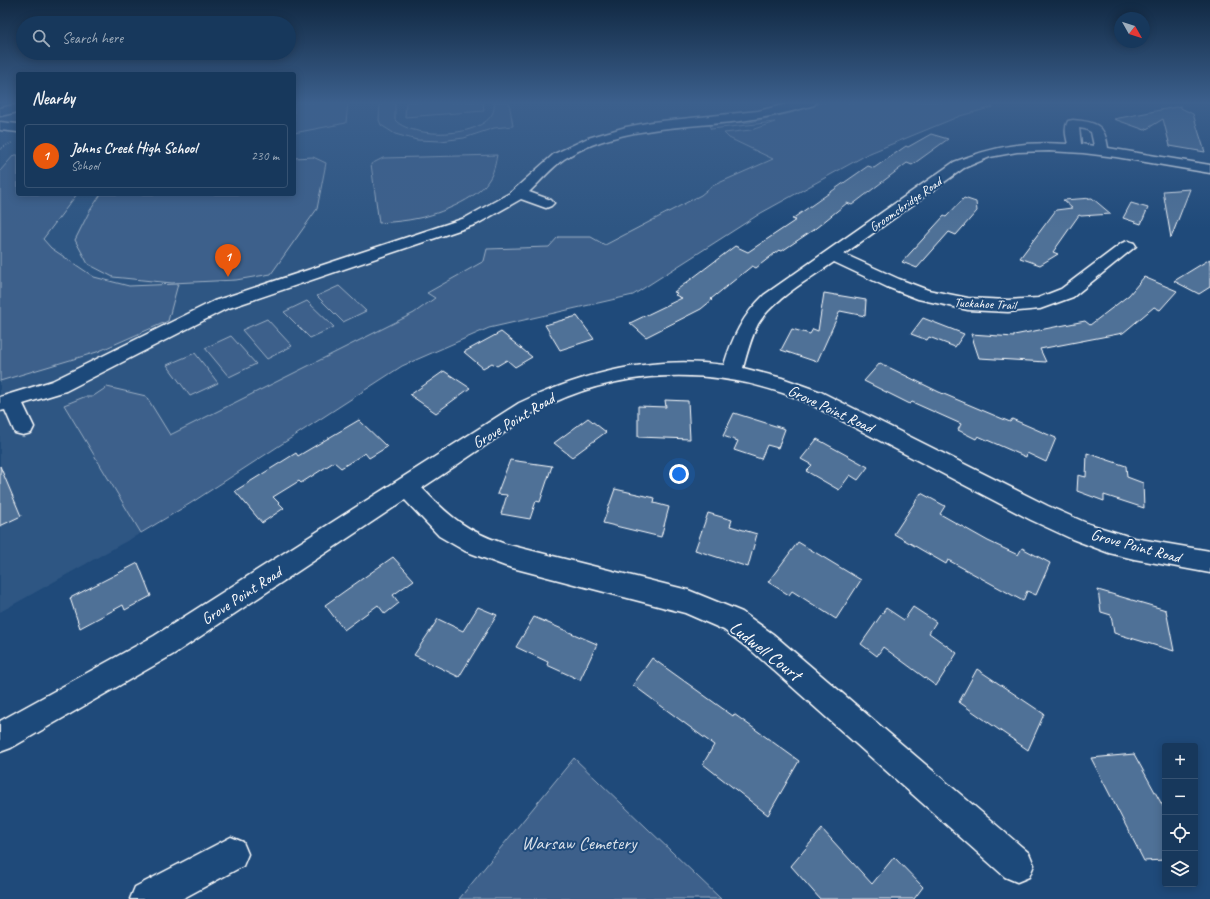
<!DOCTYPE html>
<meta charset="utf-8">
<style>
:root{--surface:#17385c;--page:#244365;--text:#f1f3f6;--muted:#9eacbb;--line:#365272;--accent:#ea580c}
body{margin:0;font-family:Caveat,sans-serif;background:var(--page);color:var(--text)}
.controls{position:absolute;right:12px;bottom:12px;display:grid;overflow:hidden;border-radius:4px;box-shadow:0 2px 10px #0003}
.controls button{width:36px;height:36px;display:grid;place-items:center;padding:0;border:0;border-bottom:1px solid var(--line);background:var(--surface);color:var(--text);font:20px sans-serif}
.compass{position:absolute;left:1114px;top:12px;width:36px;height:36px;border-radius:50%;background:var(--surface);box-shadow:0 2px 10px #0003;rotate:129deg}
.you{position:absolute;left:679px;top:474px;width:14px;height:14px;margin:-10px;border:3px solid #fff;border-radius:50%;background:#1a73e8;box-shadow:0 0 0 6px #1a73e833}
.badge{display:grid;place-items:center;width:26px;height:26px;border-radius:50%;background:var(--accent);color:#fff;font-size:13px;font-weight:700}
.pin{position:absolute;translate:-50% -33px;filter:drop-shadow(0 1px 2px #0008)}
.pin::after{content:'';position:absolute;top:21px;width:14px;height:12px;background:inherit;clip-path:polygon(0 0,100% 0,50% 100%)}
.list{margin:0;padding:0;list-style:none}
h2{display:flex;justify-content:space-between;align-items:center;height:52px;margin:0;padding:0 16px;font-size:17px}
h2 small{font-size:13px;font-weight:400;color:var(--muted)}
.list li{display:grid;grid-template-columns:26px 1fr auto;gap:12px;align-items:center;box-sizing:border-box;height:64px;margin:0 8px 8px;padding:0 8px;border:1px solid var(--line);border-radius:4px}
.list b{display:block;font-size:15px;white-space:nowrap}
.list p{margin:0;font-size:13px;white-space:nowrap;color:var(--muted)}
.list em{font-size:13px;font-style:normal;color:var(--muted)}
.icon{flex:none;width:22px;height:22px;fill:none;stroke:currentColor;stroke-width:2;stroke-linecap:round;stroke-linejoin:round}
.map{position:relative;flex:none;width:1210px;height:899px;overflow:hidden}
.search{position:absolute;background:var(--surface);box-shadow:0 2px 10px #0003;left:16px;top:16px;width:280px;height:44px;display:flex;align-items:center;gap:10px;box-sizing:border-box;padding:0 14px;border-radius:22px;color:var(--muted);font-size:15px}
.panel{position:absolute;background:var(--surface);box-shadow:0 2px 10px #0003;left:16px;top:72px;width:280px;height:124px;border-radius:4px}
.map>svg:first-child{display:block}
.built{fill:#2e5683}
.green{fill:#3c618b;stroke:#9eb0c5}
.building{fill:#507197;stroke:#fff}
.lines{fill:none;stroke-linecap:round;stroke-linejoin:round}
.minor-casing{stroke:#fff;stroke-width:3}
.path{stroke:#fff;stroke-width:1.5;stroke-dasharray:0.5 2;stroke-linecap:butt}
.minor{fill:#1f4a7a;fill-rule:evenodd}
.labels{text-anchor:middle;stroke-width:4;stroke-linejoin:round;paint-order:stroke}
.far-street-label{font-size:13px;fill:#fff;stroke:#1f4a7a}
.street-label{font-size:16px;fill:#fff;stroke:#1f4a7a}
.near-street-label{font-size:19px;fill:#fff;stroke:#1f4a7a}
.near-park-label{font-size:19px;fill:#d8dfe8;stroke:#1f4a7a}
</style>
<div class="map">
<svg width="1210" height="899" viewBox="0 0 1210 899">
<rect width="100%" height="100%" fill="#1f4a7a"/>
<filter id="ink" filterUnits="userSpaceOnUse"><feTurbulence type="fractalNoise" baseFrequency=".025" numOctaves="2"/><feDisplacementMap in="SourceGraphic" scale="8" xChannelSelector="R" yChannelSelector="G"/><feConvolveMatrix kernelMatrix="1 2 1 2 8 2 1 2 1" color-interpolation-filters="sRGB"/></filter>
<g filter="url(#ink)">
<polygon class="built" points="0,102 18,102 18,194 294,194 294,133 346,123 348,102 823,102 791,113 750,122 709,124 711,129 778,122 751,130 724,133 729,138 774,159 712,186 701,195 605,245 591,237 558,237 549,247 487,249 484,261 427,293 435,298 414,313 170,435 107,387 92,397 84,397 64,406 141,533 0,612"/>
<g class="green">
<polygon points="294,102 348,102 346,123 294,133"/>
<path d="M380,102H395V120C415,142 500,137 494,102H509L513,126L494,128L464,138L441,141L417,140L395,134L381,125L379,120Z"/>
<polygon points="406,102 483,102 484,111 405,117"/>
<polygon points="823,102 986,102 993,107 960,116 870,153 761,213 633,295 489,328 402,366 191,503 141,533 64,405 84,397 92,397 107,387 146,396 170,435 414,313 435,298 427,293 484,261 487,249 549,247 558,237 591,237 605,245 701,195 712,186 773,159 729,138 724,133 751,130 775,122 711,129 708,124 750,122 791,113"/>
<polygon points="14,155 18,155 18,194 77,194 43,239 51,248 94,277 129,286 178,284 168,321 97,352 0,381 0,171"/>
<path d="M497,155C495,164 494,173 488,181C477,199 439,214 419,218C406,221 392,222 379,223L371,164L383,158Z"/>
<polygon points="313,157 326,163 317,209 271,274 236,280 172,283 113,277 88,264 75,240 89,212 101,194 294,194 294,158"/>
<polygon points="339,286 366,311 343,322 317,296"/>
<polygon points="307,301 334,327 310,338 284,312"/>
<polygon points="267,319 292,346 267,359 242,330"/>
<polygon points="231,336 256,364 229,377 205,348"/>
<polygon points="195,353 218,383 190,396 167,365"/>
<polygon points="574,758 721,899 459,899"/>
</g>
<g class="building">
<polygon points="1181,106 1181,108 1193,114 1205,152 1170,146 1163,119 1145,130 1114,119"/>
<polygon points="931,134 948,139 912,165 907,163 852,205 847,203 816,228 782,251 779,250 756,268 752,266 711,299 712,300 701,309 646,337 630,323 682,298 675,295 677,293 674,292 735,246 748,252 796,220 792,219 868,166 874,168 906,146 908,147"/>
<polygon points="1190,189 1171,238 1163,191"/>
<polygon points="964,198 976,202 977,211 956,235 949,232 917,268 902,262 944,216 946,217"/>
<polygon points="1092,198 1111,214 1081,216 1079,215 1053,252 1058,254 1040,265 1020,258 1056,210 1072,208 1063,200"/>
<polygon points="1131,203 1148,208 1141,224 1123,218"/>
<polygon points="1210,259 1210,287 1199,294 1174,281"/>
<polygon points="1144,277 1177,291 1160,310 1154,307 1123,333 1040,349 1046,362 979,358 971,334 1014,337 1014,335 1085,321 1090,325 1129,295"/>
<polygon points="824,293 866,300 865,316 840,311 817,362 781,350 792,329 810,334 813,329 818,331"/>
<polygon points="577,316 594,339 560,350 545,325"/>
<polygon points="923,318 964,334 955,347 929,337 927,340 911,334"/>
<polygon points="501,332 532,357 515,367 507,360 497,366 492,363 483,368 464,352"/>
<polygon points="880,363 939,392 1010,422 1012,419 1056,438 1046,462 1027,453 1026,457 978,436 976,439 958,430 961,424 912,402 910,404 864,381"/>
<polygon points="444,371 470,388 436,413 410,395"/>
<polygon points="665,400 688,401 690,439 638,437 638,406 666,407"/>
<polygon points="734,413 785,429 778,448 767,445 761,459 734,450 738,441 723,436"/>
<polygon points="588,418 606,432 572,457 554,443"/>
<polygon points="359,420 387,447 369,458 365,453 341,468 334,462 301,483 299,481 273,497 284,508 262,523 235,491 296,453 298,456"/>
<polygon points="817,439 868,467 858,480 850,475 839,490 806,471 812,465 801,459"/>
<polygon points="1087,453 1126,466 1127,477 1143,483 1144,508 1104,495 1104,501 1077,491 1078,475 1086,477"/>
<polygon points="510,460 552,466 540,502 536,501 530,519 501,514 507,495 497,494"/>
<polygon points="0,466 21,516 0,526"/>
<polygon points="615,489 655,498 654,503 669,507 661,537 603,523"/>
<polygon points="921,493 945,506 940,514 988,541 1018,555 1022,548 1050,563 1036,595 1027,591 1023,601 948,560 946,564 894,534"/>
<polygon points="708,513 732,520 730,526 757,534 748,567 695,550"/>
<polygon points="798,542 861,580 836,619 792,591 789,595 768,582"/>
<polygon points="393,557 414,580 393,595 399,603 385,614 378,605 344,630 325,605"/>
<polygon points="138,563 151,596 125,610 123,605 80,628 70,598"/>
<polygon points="1098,590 1166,610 1174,651 1114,633 1111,615 1101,612"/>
<polygon points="478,607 497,615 459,677 414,655 438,619 463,631"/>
<polygon points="913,607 936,622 929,633 957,653 936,686 883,647 877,656 861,644 886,608 904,620"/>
<polygon points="534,617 597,644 580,680 547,665 548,662 516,647"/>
<polygon points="652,658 733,716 734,714 799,761 768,815 703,764 714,745 633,685"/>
<polygon points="977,669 1044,714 1028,750 959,702"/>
<polygon points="1134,754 1165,810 1165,860 1144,861 1091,758"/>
<polygon points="822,829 872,884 894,857 923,887 914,899 820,899 791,866"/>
</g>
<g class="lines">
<g class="minor-casing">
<g id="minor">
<path d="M795,102H816L814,105C787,113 760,119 731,122C675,128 613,128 564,159C551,168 541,181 529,192L551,200L554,203L551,206L546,208L521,199L477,224L226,309L66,391L23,404L34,427L31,433L23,435L15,433L5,410L0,411V397L52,381L214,301L465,218L510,193L554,154L588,138L626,127L652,122L758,111Z"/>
<polygon points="18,104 18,112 0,116 0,108"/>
<path d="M1073,120C1095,122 1105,124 1108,148L1210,165V173L1116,157L1083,153L1049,151L1017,152L990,157L964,168L844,254L899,279L928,290L968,298L1008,300L1038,298L1061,289L1122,243L1128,241L1134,243L1136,246L1073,297L1040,309L1008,312L968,310L918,299L887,287L834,262C811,278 772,300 758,324C751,338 747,353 743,368L782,378L821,392L1048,506L1089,524L1134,538L1210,551V573L1134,559L1109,553L1072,539L1031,520L806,402C719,365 617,366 533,413C521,420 510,429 498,437C473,454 448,471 422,488C451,518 465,530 505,544L688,590L742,612L773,634L1029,853L1034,865L1029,877L1017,882L1005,877L753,652L724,630L685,613L505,566L465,551L439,536L405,500L174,654L11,748L0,752V721L154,636L519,403C584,373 652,355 724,365C732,338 743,315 764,295L954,162C995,146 1024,141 1068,144C1066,136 1064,128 1068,121ZM1079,128L1085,129L1091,132L1094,146L1081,144Z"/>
<polygon points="0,122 18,124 18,132 0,130"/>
<polygon points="231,837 243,842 248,854 243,866 182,899 130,899 135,887"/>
</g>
</g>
<polyline class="path" points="0,149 13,142"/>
<use href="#minor" class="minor"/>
</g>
</g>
<linearGradient id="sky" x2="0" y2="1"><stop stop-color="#112943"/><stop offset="0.45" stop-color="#3c608d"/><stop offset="1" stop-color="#3c608d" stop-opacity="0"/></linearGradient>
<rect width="1210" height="228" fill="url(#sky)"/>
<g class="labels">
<g class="far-street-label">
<text transform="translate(905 204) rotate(-35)" y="5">Groomsbridge Road</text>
<text transform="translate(985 303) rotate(3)" y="5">Tuckahoe Trail</text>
</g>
<g class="street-label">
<text transform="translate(831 408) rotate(25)" y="6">Grove Point Road</text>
<text transform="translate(513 420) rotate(-31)" y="6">Grove Point Road</text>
<text transform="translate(1136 545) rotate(15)" y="6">Grove Point Road</text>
<text transform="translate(241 595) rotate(-33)" y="6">Grove Point Road</text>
</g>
<g class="near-street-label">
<text transform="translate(766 650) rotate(38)" y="7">Ludwell Court</text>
</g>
<g class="near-park-label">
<text x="579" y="849">Warsaw Cemetery</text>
</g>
</g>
</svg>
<div class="controls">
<button>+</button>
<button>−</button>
<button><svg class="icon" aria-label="locate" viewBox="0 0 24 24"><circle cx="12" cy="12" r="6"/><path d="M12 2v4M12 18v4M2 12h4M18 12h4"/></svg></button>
<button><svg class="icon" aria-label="layers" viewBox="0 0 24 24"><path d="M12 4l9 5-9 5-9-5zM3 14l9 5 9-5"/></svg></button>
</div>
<svg class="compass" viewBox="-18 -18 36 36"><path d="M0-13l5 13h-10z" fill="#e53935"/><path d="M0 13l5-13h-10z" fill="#9eacbb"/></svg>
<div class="you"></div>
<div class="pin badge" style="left:228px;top:277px">1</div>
<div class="search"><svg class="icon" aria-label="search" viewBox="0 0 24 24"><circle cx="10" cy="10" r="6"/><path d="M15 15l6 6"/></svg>Search here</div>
<section class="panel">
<h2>Nearby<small></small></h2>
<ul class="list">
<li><span class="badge">1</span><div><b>Johns Creek High School</b><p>School</p></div><em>230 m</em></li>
</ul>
</section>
</div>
